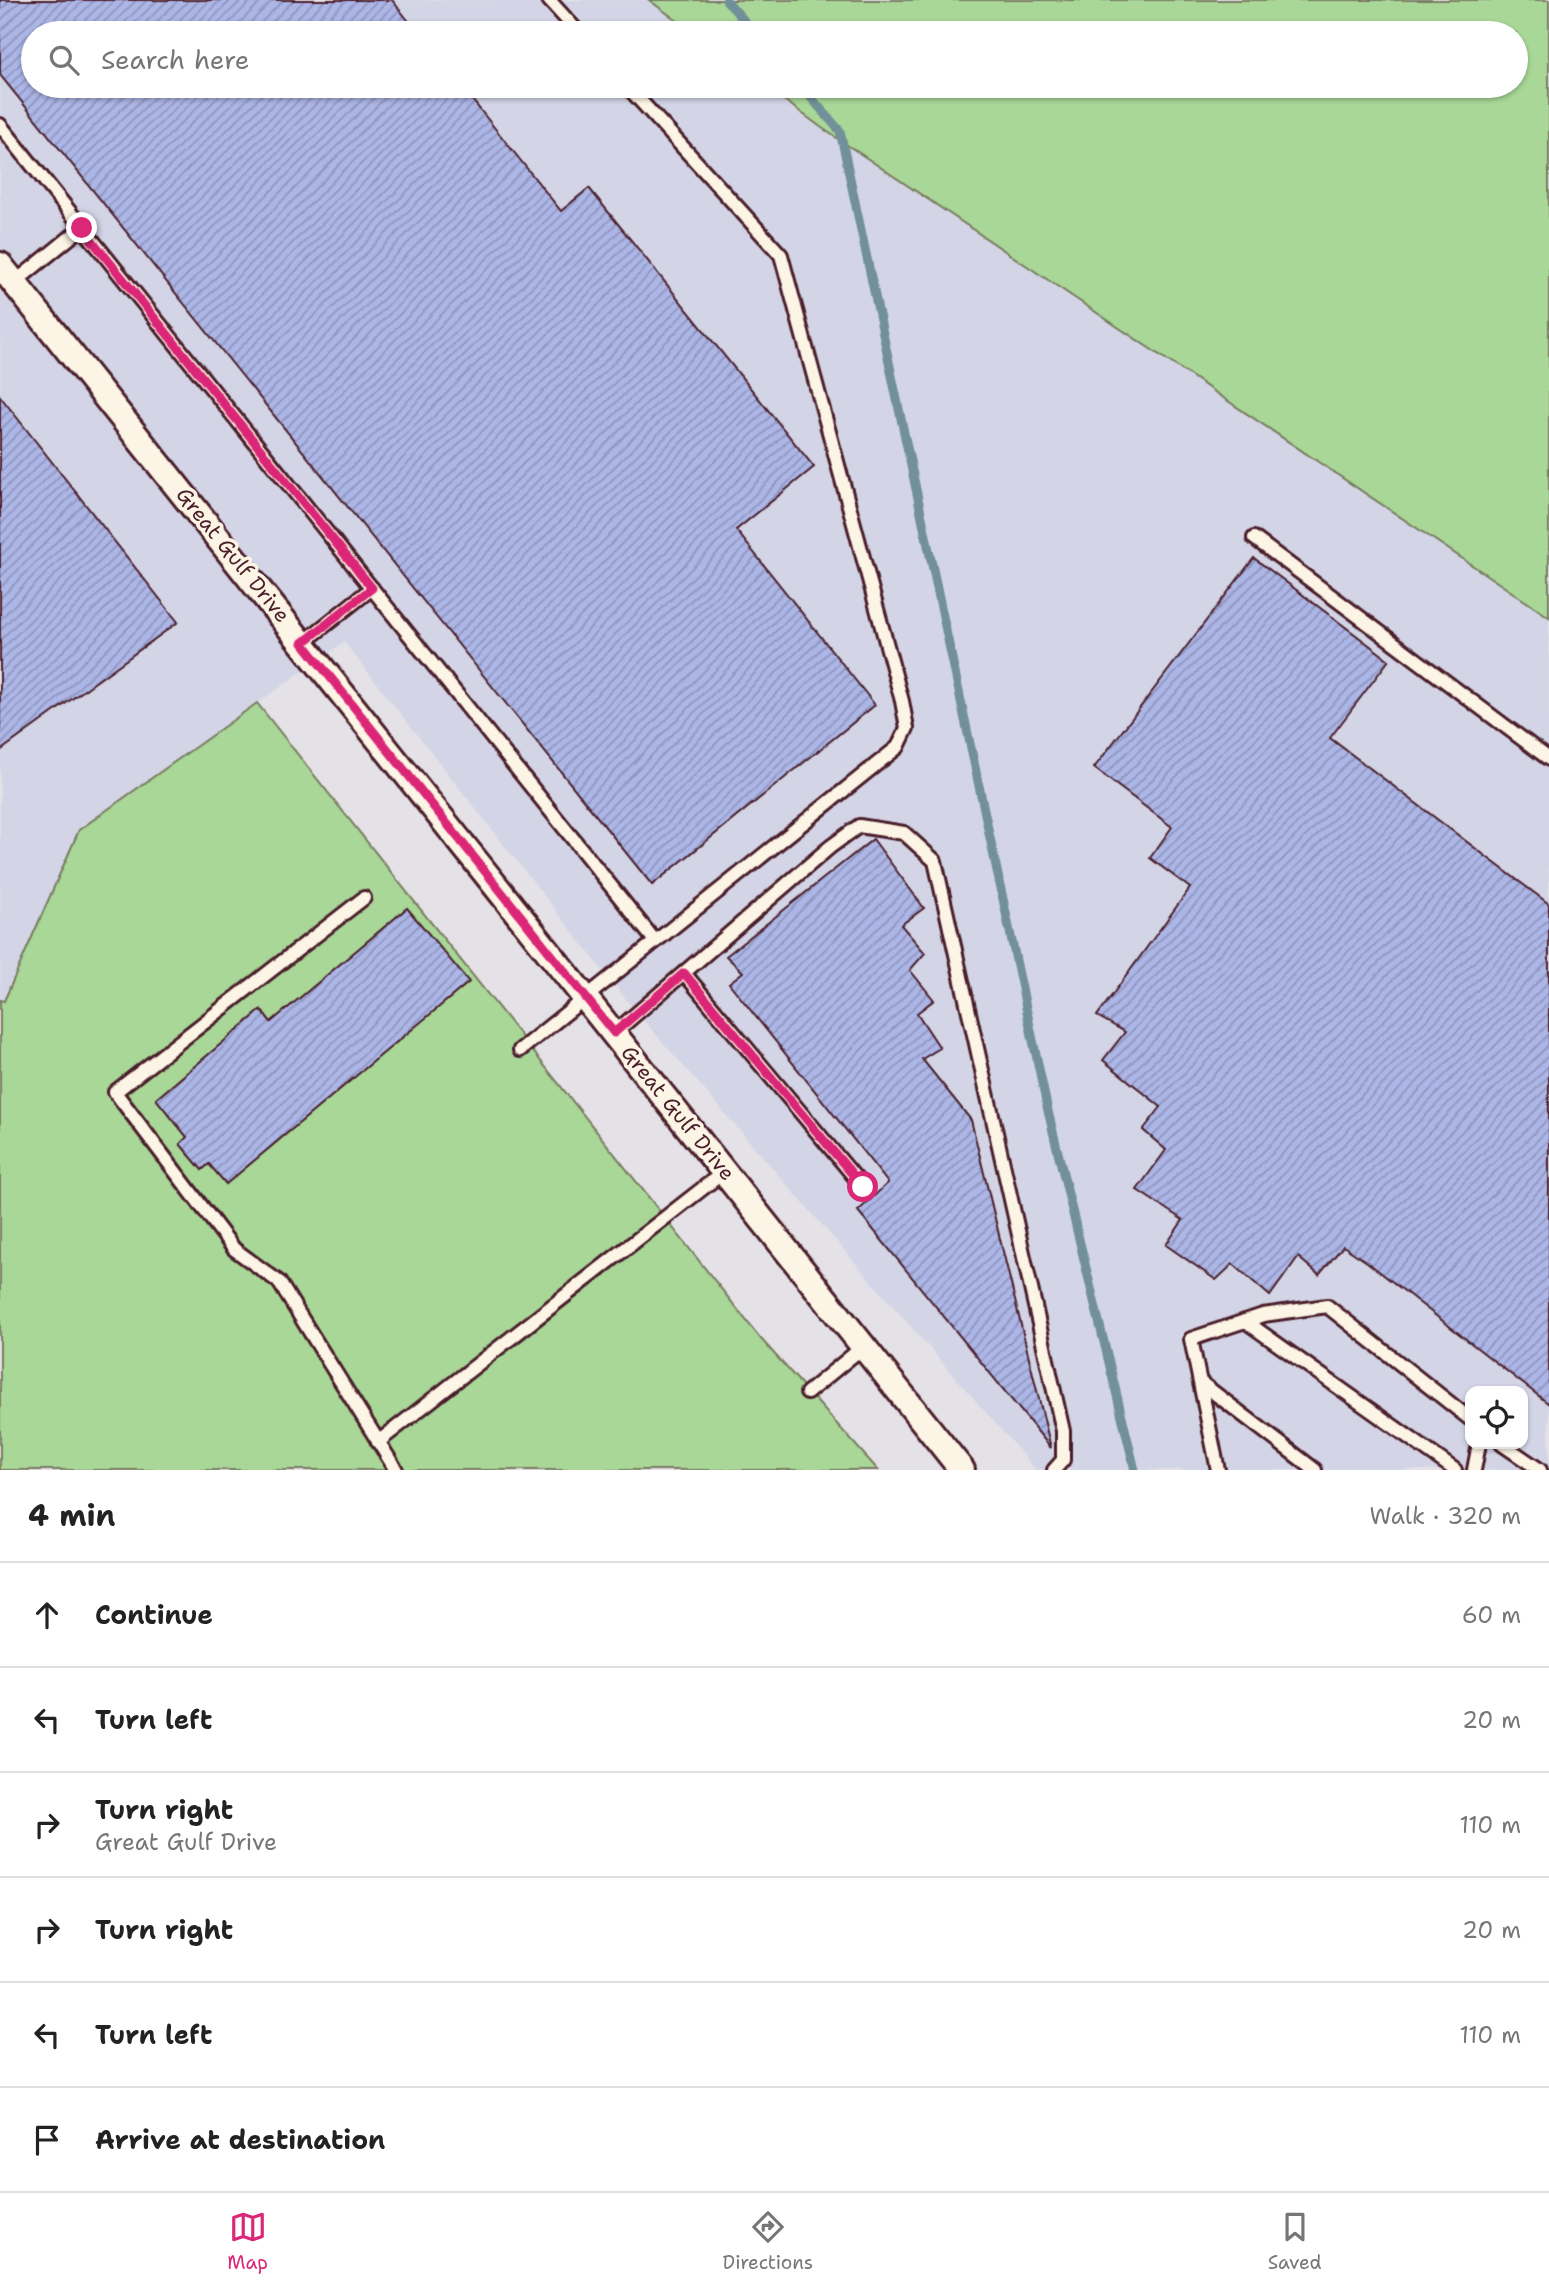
<!DOCTYPE html>
<meta charset="utf-8">
<style>
:root{--surface:#fff;--page:#f2f2f2;--text:#222;--muted:#767676;--line:#e0e0e0;--accent:#db2777}
body{margin:0;font-family:"Shantell Sans",sans-serif;background:var(--page);color:var(--text)}
.controls{position:absolute;right:21px;bottom:21px;display:grid;overflow:hidden;border-radius:14px;box-shadow:0 2px 5px #0004}
.controls button{width:63px;height:63px;display:grid;place-items:center;padding:0;border:0;border-bottom:2px solid var(--line);background:var(--surface);color:var(--text);font:35px sans-serif}
.stop{position:absolute;width:21px;height:21px;margin:-16px;border:5px solid #db2777;border-radius:50%;background:#fff}
.stop.end{background:#db2777;border-color:#fff;box-shadow:0 2px 7px #0008}
.list{margin:0;padding:0;list-style:none}
h2{display:flex;justify-content:space-between;align-items:center;height:91px;margin:0;padding:0 28px;font-size:30px}
h2 small{font-size:23px;font-weight:400;color:var(--muted)}
.list li{display:grid;grid-template-columns:46px 1fr auto;gap:21px;align-items:center;box-sizing:border-box;height:105px;padding:0 28px;border-top:2px solid var(--line)}
.list b{display:block;font-size:26px;white-space:nowrap}
.list p{margin:0;font-size:23px;white-space:nowrap;color:var(--muted)}
.list em{font-size:23px;font-style:normal;color:var(--muted)}
.icon{flex:none;width:38px;height:38px;fill:none;stroke:currentColor;stroke-width:2;stroke-linecap:round;stroke-linejoin:round}
.map{position:relative;flex:none;width:1549px;height:1470px;overflow:hidden}
.search{position:absolute;background:var(--surface);box-shadow:0 2px 5px #0004;left:21px;right:21px;top:21px;height:77px;display:flex;align-items:center;gap:18px;box-sizing:border-box;padding:0 24px;border-radius:38px;color:var(--muted);font-size:26px}
.sheet{height:721px;background:var(--surface)}
nav{display:flex;justify-content:space-around;align-items:center;box-sizing:border-box;height:98px;border-top:2px solid var(--line);background:var(--surface);font-size:19px;color:var(--muted)}
nav a{display:grid;justify-items:center;gap:4px}
nav .on{color:var(--accent)}
.map>svg:first-child{display:block}
.built{fill:#d3d5e6;fill-rule:evenodd}
.grass{fill:#a8d797;stroke:#797b61;stroke-width:2}
.lines{fill:none;stroke-linecap:round;stroke-linejoin:round}
.stream{stroke:#719099;stroke-width:9}
.building{fill:url(#building-hatch);stroke:#4a1f2b;stroke-width:2}
.lane-casing{stroke:#4a1f2b;stroke-width:18}
.street-casing{stroke:#4a1f2b;stroke-width:30}
.lane{stroke:#fcf5e5;stroke-width:12}
.street{stroke:#fcf5e5;stroke-width:24}
.route{stroke:#db2777;stroke-width:9}
.labels{text-anchor:middle;stroke-width:7;stroke-linejoin:round;paint-order:stroke}
.street-label{font-size:21px;fill:#4a1f2b;stroke:#fcf5e5}
</style>
<div class="map">
<svg width="1549" height="1470" viewBox="0 0 1549 1470">
<defs>
<pattern id="building-hatch" width="6" height="6" patternUnits="userSpaceOnUse" patternTransform="scale(1.75)"><rect width="6" height="6" fill="#acb6e7"/><path d="M-1 1l2-2M0 6l6-6M5 7l2-2" fill="none" stroke="#8e93bb"/></pattern>
</defs>
<rect width="100%" height="100%" fill="#e4e2e6"/>
<filter id="ink" filterUnits="userSpaceOnUse"><feTurbulence type="fractalNoise" baseFrequency=".0143" numOctaves="2"/><feDisplacementMap in="SourceGraphic" scale="14" xChannelSelector="R" yChannelSelector="G"/><feConvolveMatrix kernelMatrix="1 2 1 2 8 2 1 2 1" color-interpolation-filters="sRGB"/></filter>
<g filter="url(#ink)">
<path class="built" d="M0,0H649L694,33H33V86H765L822,128L1549,617V1470H1036L632,1007L344,642L79,830L4,1001L0,1000ZM1470,1391H1523V1444H1470Z"/>
<g class="grass">
<polygon points="649,0 1549,0 1549,617 822,128 765,86 1516,86 1516,33 694,33"/>
<polygon points="257,703 761,1339 878,1470 0,1470 0,1000 4,1001 79,830"/>
</g>
<g class="lines">
<g class="stream">
<polyline points="726,0 755,33"/>
<polyline points="801,86 840,131 1048,1111 1135,1470"/>
</g>
</g>
<g class="building">
<polygon points="0,0 392,0 418,33 33,33 33,86 461,86 561,211 589,188 814,467 736,530 875,705 652,885 0,75"/>
<polygon points="0,396 178,622 0,751"/>
<polygon points="1254,558 1389,660 1330,738 1549,904 1549,1404 1367,1262 1343,1246 1319,1275 1298,1257 1270,1296 1233,1264 1216,1280 1166,1245 1183,1220 1137,1190 1166,1150 1143,1130 1161,1107 1103,1060 1125,1032 1097,1016 1190,888 1150,858 1172,827 1094,768"/>
<polygon points="873,839 924,908 901,925 925,953 910,970 934,1000 917,1013 940,1048 922,1059 971,1120 1051,1448 858,1211 888,1183 729,983 743,972 726,956"/>
<polygon points="407,908 469,982 226,1184 209,1164 202,1170 180,1144 187,1137 156,1099 261,1010 271,1022"/>
</g>
<g class="lines">
<g class="lane-casing">
<g id="lane">
<polyline points="549,0 579,33"/>
<polyline points="0,125 655,941"/>
<polyline points="14,283 83,227"/>
<polyline points="1254,538 1549,759"/>
<polyline points="303,643 372,588"/>
<polyline points="364,898 115,1092 234,1249 279,1282 396,1470"/>
<polyline points="684,973 863,1187"/>
<polyline points="614,1033 830,847 859,826 904,833 935,861 1063,1431 1063,1460 1054,1470"/>
<polyline points="520,1050 898,747 907,728 902,701 781,255 627,86"/>
<polyline points="1245,1321 1455,1470"/>
<polyline points="1200,1382 1315,1470"/>
<polyline points="807,1393 864,1346"/>
<polyline points="378,1442 725,1171"/>
<polyline points="1502,1444 1540,1470"/>
<polyline points="1218,1470 1191,1339 1263,1315 1327,1306 1470,1419"/>
<polyline points="1474,1470 1479,1444"/>
</g>
</g>
<g class="street-casing">
<polyline id="street" points="0,265 962,1470"/>
</g>
<use href="#lane" class="lane"/>
<use href="#street" class="street"/>
</g>
</g>
<g class="lines" filter="url(#ink)">
<polyline class="route" points="82,228 372,588 303,643 614,1033 684,973 863,1187"/>
</g>
<g class="labels">
<g class="street-label">
<text transform="translate(233 555) rotate(51)" y="7">Great Gulf Drive</text>
<text transform="translate(678 1113) rotate(51)" y="7">Great Gulf Drive</text>
</g>
</g>
</svg>
<div class="controls">
<button><svg class="icon" aria-label="locate" viewBox="0 0 24 24"><circle cx="12" cy="12" r="6"/><path d="M12 2v4M12 18v4M2 12h4M18 12h4"/></svg></button>
</div>
<div class="stop" style="left:863px;top:1187px"></div>
<div class="stop end" style="left:82px;top:228px"></div>
<div class="search"><svg class="icon" aria-label="search" viewBox="0 0 24 24"><circle cx="10" cy="10" r="6"/><path d="M15 15l6 6"/></svg>Search here</div>
</div>
<section class="sheet">
<h2>4 min<small>Walk · 320 m</small></h2>
<ul class="list">
<li><svg class="icon" aria-label="ahead" viewBox="0 0 24 24"><path d="M12 20V5M6 11l6-6 6 6"/></svg><div><b>Continue</b></div><em>60 m</em></li>
<li><svg class="icon" aria-label="left" viewBox="0 0 24 24"><path d="M17 20v-9H6M10 6l-5 5 5 5"/></svg><div><b>Turn left</b></div><em>20 m</em></li>
<li><svg class="icon" aria-label="right" viewBox="0 0 24 24"><path d="M7 20v-9h11M14 6l5 5-5 5"/></svg><div><b>Turn right</b><p>Great Gulf Drive</p></div><em>110 m</em></li>
<li><svg class="icon" aria-label="right" viewBox="0 0 24 24"><path d="M7 20v-9h11M14 6l5 5-5 5"/></svg><div><b>Turn right</b></div><em>20 m</em></li>
<li><svg class="icon" aria-label="left" viewBox="0 0 24 24"><path d="M17 20v-9H6M10 6l-5 5 5 5"/></svg><div><b>Turn left</b></div><em>110 m</em></li>
<li><svg class="icon" aria-label="arrive" viewBox="0 0 24 24"><path d="M6 21V4h12l-3 4 3 4H6"/></svg><div><b>Arrive at destination</b></div></li>
</ul>
</section>
<nav>
<a class="on"><svg class="icon" aria-label="map" viewBox="0 0 24 24"><path d="M3 6l6-2 6 2 6-2v14l-6 2-6-2-6 2zM9 4v14M15 6v14"/></svg>Map</a>
<a><svg class="icon" aria-label="directions" viewBox="0 0 24 24"><path d="M12 3l9 9-9 9-9-9zM9 14v-3h6M13 9l2 2-2 2"/></svg>Directions</a>
<a><svg class="icon" aria-label="saved" viewBox="0 0 24 24"><path d="M7 4h10v16l-5-4-5 4z"/></svg>Saved</a>
</nav>
